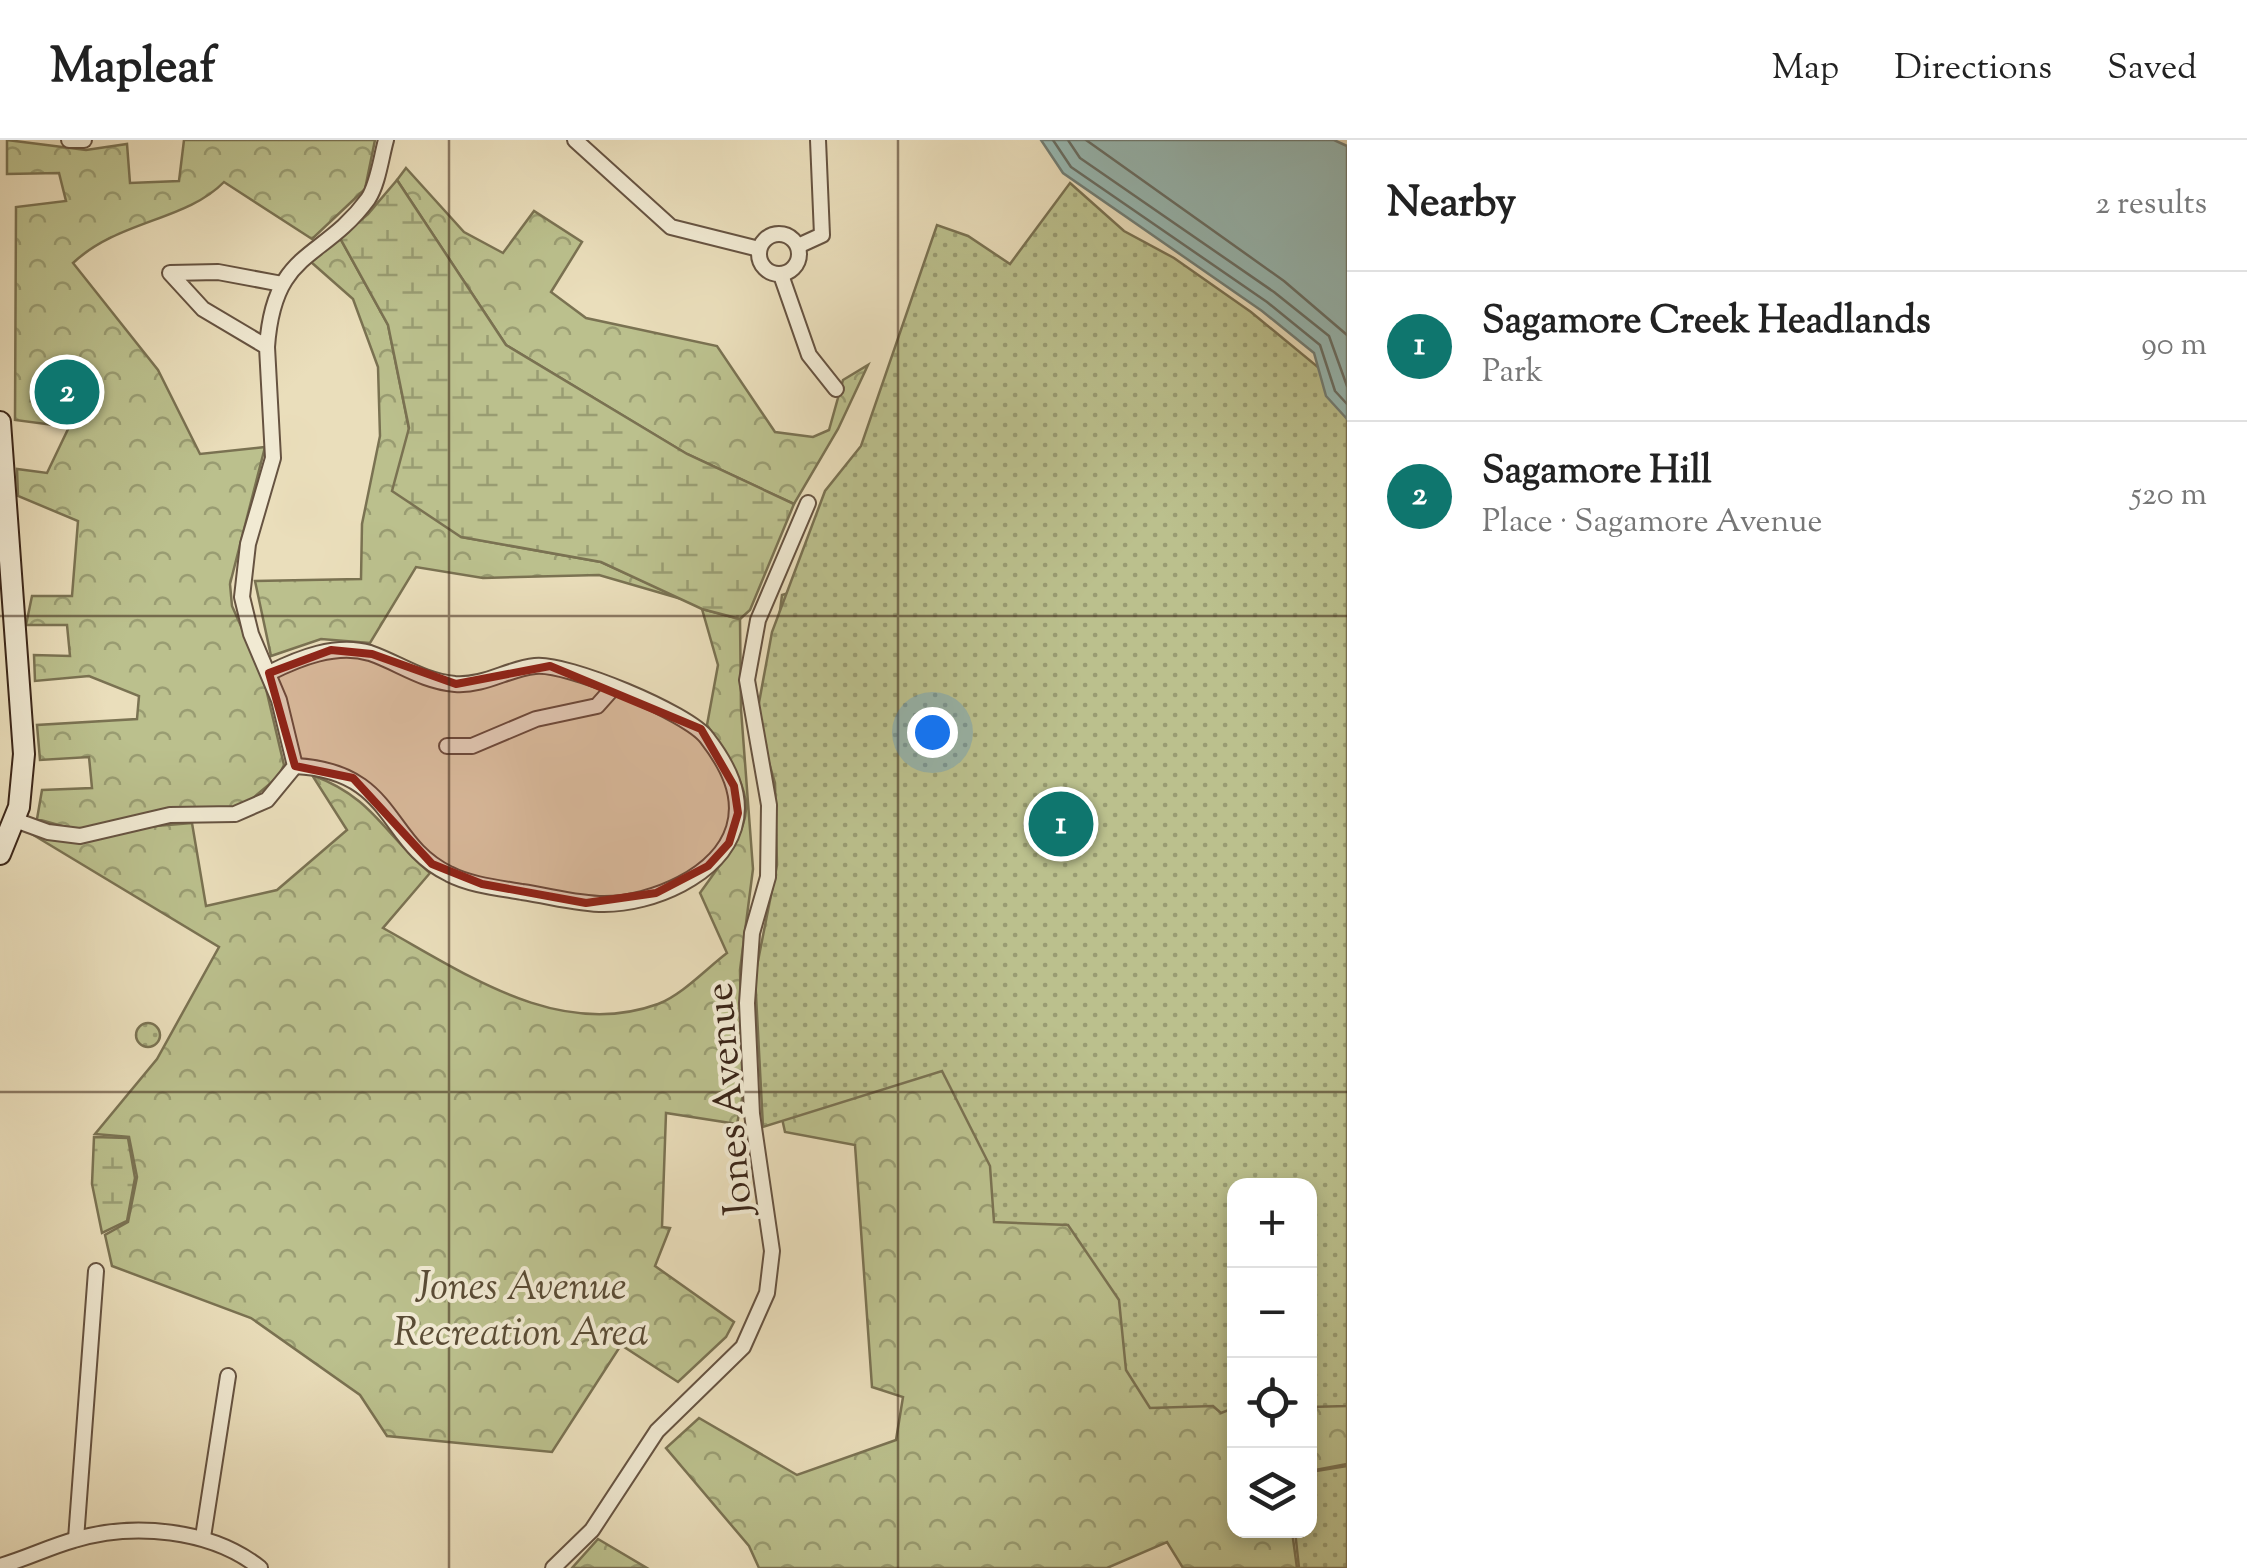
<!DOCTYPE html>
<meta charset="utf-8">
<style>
:root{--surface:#fff;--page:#f2f2f2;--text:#222;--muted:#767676;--line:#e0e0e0;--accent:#0f766e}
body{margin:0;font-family:"Sorts Mill Goudy",serif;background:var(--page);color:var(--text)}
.controls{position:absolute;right:30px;bottom:30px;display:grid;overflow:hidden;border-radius:20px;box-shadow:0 5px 15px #0003}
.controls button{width:90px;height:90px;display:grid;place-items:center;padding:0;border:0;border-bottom:2px solid var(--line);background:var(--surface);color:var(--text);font:50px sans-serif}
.you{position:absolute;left:932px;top:592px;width:35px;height:35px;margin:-25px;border:8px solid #fff;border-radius:50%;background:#1a73e8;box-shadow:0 0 0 15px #1a73e833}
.badge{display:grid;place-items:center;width:65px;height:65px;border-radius:50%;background:var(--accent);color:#fff;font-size:32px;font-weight:700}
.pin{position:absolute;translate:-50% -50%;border:5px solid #fff;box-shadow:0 2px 10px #0006}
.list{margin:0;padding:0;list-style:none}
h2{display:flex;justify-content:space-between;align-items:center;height:130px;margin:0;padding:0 40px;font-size:42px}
h2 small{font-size:32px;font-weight:400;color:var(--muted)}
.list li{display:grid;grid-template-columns:65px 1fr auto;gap:30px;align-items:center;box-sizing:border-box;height:150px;padding:0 40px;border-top:2px solid var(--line)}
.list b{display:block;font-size:38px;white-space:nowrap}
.list p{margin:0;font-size:32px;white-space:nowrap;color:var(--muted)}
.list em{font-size:32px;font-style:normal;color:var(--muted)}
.icon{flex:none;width:55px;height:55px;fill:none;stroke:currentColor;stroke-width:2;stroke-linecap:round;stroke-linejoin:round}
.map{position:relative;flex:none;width:1347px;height:1428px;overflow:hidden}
header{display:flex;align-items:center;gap:60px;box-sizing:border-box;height:140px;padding:0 50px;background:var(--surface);border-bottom:2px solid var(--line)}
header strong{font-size:48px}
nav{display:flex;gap:55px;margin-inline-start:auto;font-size:35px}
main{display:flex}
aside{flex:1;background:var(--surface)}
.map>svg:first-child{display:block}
.forest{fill:url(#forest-crowns);stroke:#7a7252;stroke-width:2.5}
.wetland{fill:url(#wetland-marsh);stroke:#7a7252;stroke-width:2.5}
.park{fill:url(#park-dots);stroke:#7a7252;stroke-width:2.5}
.water{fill:#98bbb6;stroke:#727f77;stroke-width:2.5}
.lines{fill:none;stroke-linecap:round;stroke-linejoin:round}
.shore{stroke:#697067;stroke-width:2.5}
.street-casing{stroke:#665341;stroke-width:18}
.secondary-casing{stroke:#3a2518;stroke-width:24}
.street{stroke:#f1ead3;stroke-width:14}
.secondary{stroke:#f1ead3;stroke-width:20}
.marked{fill:#8f2418;fill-opacity:0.2;stroke:#8f2418;stroke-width:8;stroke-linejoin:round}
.grid{fill:none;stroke:#3a2518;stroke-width:2.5;stroke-opacity:0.55}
.labels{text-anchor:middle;stroke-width:8;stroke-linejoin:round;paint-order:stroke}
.street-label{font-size:40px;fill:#3a2518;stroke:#f1ead3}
.park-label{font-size:40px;font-style:italic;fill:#5a4c35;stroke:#f1ead3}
</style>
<header>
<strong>Mapleaf</strong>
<nav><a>Map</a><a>Directions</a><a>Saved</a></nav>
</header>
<main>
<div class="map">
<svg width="1347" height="1428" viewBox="0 0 1347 1428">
<defs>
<pattern id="forest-crowns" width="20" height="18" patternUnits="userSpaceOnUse" patternTransform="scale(2.5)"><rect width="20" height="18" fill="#bbc08d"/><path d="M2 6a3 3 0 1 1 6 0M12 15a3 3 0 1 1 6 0" fill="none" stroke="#999c72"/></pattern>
<pattern id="wetland-marsh" width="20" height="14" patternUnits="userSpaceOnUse" patternTransform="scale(2.5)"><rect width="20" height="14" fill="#bbc08d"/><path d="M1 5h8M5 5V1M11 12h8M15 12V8" fill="none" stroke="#999c72"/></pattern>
<pattern id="park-dots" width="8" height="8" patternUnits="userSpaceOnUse" patternTransform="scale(2.5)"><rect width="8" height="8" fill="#bbc08d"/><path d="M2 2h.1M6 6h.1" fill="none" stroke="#999c72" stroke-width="1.8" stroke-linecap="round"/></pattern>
</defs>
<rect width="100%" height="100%" fill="#eadebb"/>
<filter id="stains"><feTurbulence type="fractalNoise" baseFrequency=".002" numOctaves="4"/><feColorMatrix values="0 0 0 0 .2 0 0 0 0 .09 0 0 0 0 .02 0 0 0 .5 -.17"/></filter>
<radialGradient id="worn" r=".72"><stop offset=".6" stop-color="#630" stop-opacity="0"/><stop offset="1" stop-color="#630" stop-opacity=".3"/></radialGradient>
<g class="forest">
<path d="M7,0L86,10L127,4L130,43L179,41L184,0H375L365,49L312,99L224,42C186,81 119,80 73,123L158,230L200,314L265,307L230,444L232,466L263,536L284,625L278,637L240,669L156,671L80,691L37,679L42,650L92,648L89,617L40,620L37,585L137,579L139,556L89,536L35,541L34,515L70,516L67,485H26L32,456H72L78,381L18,356L17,329L47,333L69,287L15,280L16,67L66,61L59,33L7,34Z"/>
<polygon points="406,28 464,92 503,113 534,71 582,102 551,152 586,178 717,206 775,292 813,297 829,290 843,240 868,225 838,289 794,364 687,314 506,205 397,40"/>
<polygon points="340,98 388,185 409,289 461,397 601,422 685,460 599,435 483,438 416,427 370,503 321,499 271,516 255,441 361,439 362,384 380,296 378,227 353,159 311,122"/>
<polygon points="859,432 1347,932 1347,1324 1310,1331 1310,1046 1234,1046 1234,1390 1292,1391 1297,1428 1183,1428 1167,1402 1107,1428 759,1428 749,1406 666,1308 699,1278 797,1335 896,1300 903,1257 872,1247 855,1005 785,992 761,883 786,653 770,550 782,455"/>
<path d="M702,469L740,479L741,569L753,729L740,830L743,954L737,984L666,973L662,1087L670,1088L655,1126L734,1182L726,1197L678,1242L621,1205L552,1312L387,1296L360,1255L251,1178L112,1126L105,1095L128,1082L137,1037L129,997L95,994L157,919L219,807L35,696L192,683L206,766L277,750L347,690L312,635C374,658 383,693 430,733L383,788C466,834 559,900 658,864C682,855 707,828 727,813L700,753C757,674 763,669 707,585L718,525Z"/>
<polygon points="598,1399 647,1428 572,1428"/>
</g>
<g class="wetland">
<polygon points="397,40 506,205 687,314 794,364 750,470 740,479 702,469 601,422 461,397 392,351 409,288 388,185 340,98 368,74"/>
<polygon points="94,997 128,998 135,1038 127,1081 102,1093 92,1044"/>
</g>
<g class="park">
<polygon points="1070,43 1124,91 1174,118 1251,172 1347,251 1347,1266 1310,1267 1310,1046 1234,1046 1234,1268 1221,1273 1213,1266 1150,1268 1126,1230 1119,1160 1068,1085 994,1082 990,1026 942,931 763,987 755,836 777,725 775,643 756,579 772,492 825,351 861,306 937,85 968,96 1010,124"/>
<circle cx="148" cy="895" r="12"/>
<polygon points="1347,1326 1347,1428 1299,1428 1295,1391 1310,1390 1310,1332"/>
</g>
<polygon class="water" points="1041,0 1334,0 1347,6 1347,279 1326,256 1314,213 1262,171 1063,33"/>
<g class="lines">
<g class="shore">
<polyline points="1053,0 1071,27 1267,162 1320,205 1335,251 1347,264"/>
<polyline points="1068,0 1080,18 1274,152 1329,196 1347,246"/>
<polyline points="1086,0 1284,141 1347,195"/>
</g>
<g class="street-casing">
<g id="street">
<polyline points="69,0 84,0"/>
<polyline points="575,0 671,87 759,109"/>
<circle cx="779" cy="114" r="20"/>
<polyline points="798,106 822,95 818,0"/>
<polyline points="781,135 809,215 836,249"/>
<path d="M267,207C274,108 322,122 368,59C378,44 381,18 386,0"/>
<path d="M269,533C299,518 336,503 370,513C399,523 422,541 455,544C485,546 507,529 535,526C566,522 689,573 707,598C727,624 744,655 734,688C719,736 652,764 604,764C577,764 550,756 522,752C499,748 470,745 449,734C384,703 396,631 295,626"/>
<polyline points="447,606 472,606 536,579 597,566 613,548"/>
<polyline points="15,680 48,692 80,696 170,675 235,674 267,660 295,626 279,560 251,494 242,457 248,404 273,318 267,207 203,169 170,133 218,132 282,144"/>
<polyline points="203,1397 228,1236"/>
<polyline points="76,1399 96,1131"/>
<path d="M0,1426C25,1419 49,1407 74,1400C133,1382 211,1389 260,1428"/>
<polyline points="553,1428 592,1390 657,1291 743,1207 767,1153 772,1111 752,974 747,863 752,793 768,737 769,665 747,540 758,480 808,363"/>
</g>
</g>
<g class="secondary-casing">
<polyline id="secondary" points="0,282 24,614 19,667 0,714"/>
</g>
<use href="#street" class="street"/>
<use href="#secondary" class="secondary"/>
</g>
<path class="marked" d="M331,510L372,514L456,544L550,526L701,589L734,646L738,673L729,703L708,726L656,753L586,763L482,744L432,724L353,638L295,626L269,533Z"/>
<path class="grid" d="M449,0V1428M898,0V1428M0,476H1347M0,952H1347"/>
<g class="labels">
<g class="street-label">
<text transform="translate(727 959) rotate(-95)" y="14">Jones Avenue</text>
</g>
<g class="park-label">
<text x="521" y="1159">Jones Avenue<tspan x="521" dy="46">Recreation Area</tspan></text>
</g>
</g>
<rect width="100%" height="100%" filter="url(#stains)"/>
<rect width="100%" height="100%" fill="url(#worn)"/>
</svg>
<div class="controls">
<button>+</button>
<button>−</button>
<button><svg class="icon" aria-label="locate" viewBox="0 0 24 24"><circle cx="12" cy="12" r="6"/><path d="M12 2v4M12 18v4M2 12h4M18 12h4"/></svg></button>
<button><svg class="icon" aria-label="layers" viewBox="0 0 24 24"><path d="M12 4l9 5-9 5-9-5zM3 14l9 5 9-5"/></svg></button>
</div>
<div class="you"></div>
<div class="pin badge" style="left:1061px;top:684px">1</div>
<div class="pin badge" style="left:67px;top:252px">2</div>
</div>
<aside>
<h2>Nearby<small>2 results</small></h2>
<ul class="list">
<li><span class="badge">1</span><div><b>Sagamore Creek Headlands</b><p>Park</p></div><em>90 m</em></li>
<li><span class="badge">2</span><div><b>Sagamore Hill</b><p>Place · Sagamore Avenue</p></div><em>520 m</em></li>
</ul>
</aside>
</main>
